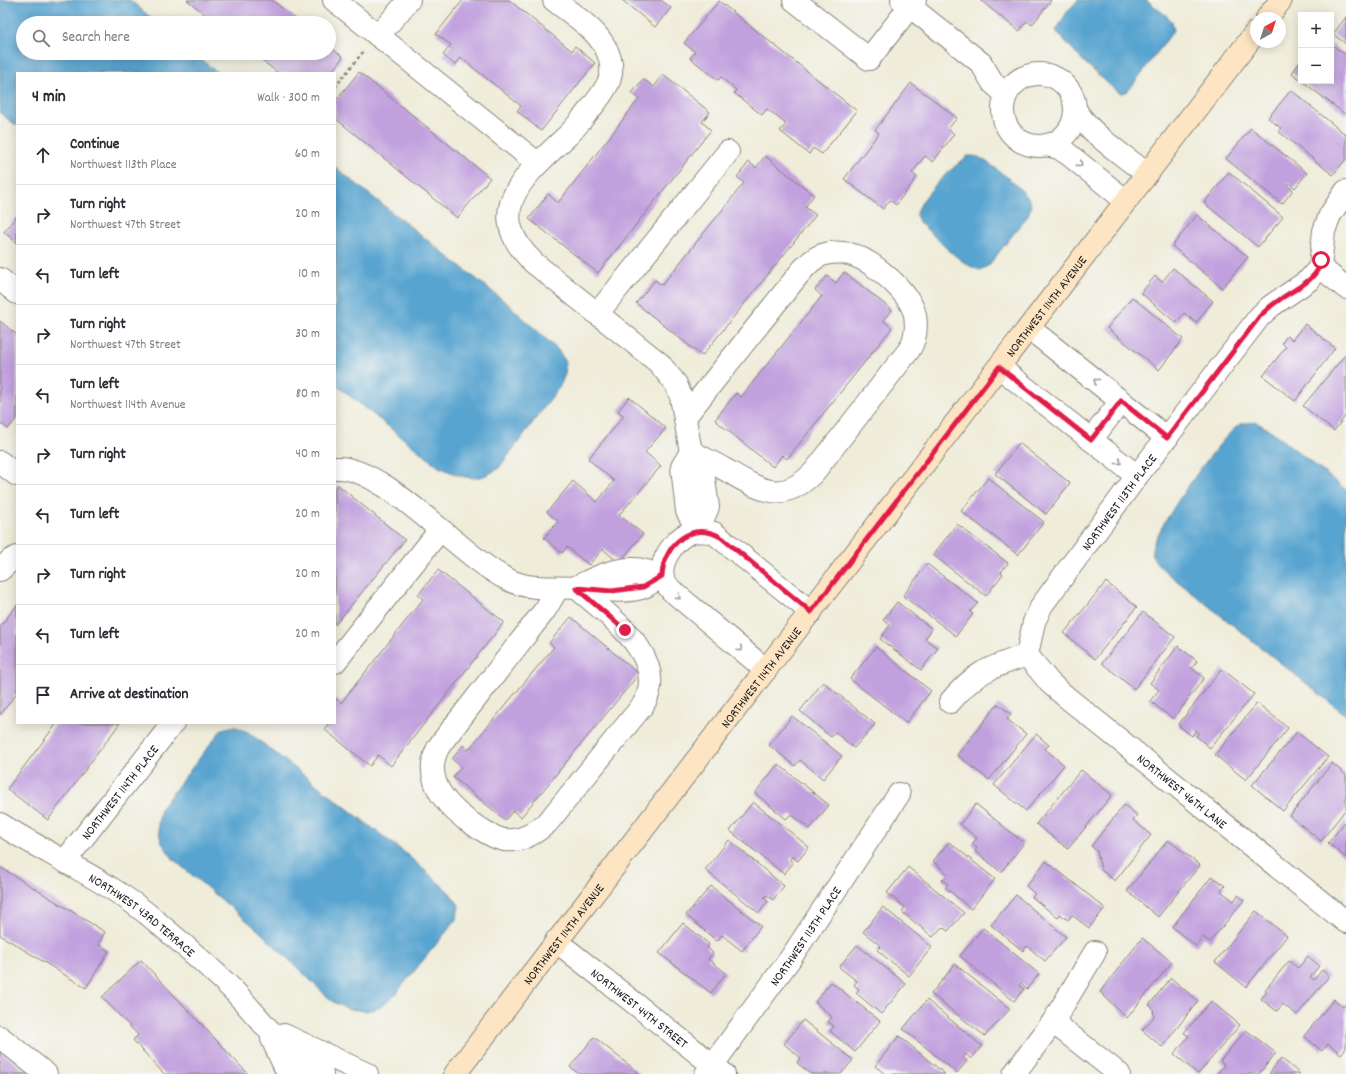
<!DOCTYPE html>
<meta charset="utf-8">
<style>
:root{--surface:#fff;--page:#f7f7f7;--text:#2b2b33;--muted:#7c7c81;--line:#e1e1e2}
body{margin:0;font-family:Dekko,sans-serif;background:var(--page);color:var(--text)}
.controls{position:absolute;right:12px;top:12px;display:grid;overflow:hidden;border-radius:0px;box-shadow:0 2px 10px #0003}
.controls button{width:36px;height:36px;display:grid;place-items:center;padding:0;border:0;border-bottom:1px solid var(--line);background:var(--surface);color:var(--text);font:20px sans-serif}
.compass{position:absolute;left:1250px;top:12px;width:36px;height:36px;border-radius:50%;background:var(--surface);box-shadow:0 2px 10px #0003;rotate:39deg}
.stop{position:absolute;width:12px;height:12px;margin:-9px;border:3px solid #e11d48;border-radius:50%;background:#fff}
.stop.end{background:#e11d48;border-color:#fff;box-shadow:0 1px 4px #0008}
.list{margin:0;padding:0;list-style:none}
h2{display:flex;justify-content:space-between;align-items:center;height:52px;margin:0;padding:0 16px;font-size:17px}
h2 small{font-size:13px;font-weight:400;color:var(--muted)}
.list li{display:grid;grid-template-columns:26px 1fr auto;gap:12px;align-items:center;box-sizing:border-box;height:60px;padding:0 16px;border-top:1px solid var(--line)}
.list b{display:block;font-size:15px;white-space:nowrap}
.list p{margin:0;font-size:13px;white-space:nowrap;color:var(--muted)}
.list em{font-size:13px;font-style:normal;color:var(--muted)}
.icon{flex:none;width:22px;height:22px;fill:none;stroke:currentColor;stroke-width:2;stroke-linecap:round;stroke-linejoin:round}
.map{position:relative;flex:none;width:1346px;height:1074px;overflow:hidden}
.search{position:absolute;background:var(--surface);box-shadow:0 2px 10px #0003;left:16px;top:16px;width:320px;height:44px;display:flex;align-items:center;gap:10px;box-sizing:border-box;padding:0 14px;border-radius:22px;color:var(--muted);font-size:15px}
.panel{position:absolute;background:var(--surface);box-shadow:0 2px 10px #0003;left:16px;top:72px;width:320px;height:652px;border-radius:0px}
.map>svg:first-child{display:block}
.water{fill:#58a4d0;stroke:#3a6076}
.building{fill:#c1a0de}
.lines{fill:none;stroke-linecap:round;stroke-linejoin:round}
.street-casing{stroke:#86847a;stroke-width:24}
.secondary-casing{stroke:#86847a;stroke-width:24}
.path{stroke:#86847a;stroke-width:2.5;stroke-dasharray:3 3;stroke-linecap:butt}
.street{stroke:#fff;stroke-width:22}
.secondary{stroke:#fde5c4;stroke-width:22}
.oneway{stroke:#999}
.route{stroke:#e11d48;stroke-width:5}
.labels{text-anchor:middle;stroke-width:3;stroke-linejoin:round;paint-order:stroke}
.street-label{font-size:13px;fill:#1c1c1c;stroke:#f6f6f2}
</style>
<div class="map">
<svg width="1346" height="1074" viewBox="0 0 1346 1074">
<rect width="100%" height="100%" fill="#f6f6f2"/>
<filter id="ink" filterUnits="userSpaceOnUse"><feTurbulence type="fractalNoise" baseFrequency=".025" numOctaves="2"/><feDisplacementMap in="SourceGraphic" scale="8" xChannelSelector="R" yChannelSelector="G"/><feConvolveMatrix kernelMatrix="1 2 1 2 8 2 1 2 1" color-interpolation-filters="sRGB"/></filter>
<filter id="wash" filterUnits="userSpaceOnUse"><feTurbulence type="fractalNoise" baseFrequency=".012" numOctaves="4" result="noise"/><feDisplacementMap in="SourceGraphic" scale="16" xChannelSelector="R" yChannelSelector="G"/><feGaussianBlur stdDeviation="0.9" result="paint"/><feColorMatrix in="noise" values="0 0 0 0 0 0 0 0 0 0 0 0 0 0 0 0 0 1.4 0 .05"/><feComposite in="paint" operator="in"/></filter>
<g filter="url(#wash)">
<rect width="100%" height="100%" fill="#efecd9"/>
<g class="water">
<polygon points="0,0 130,0 157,23 23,23 23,53 193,53 218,73 17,73 17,126 0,113"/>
<polygon points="1078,0 1146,0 1167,16 1172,22 1174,30 1132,86 1126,92 1120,93 1113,88 1084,62 1056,31 1067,12"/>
<path d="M968,156C971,156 975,156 978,157C988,161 1028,192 1030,202C1032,207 1029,212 1027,217L988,266L980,270C960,265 936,237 920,223L916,215C923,193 951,169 968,156Z"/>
<path d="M335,167L508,304L557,349L566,362L565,374L560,386L499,468C474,484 465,478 439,467L335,384Z"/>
<path d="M1256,422L1273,432L1346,490V715L1171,576C1164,570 1151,561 1152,550C1153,532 1224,431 1241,424C1245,422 1252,423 1256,422Z"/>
<polygon points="234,726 248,732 405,853 448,891 459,905 457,918 447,931 393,997 379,1008 365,1011 349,1009 333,1002 258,930 174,860 161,842 158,825 161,808 222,729"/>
</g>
<g id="blocks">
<g class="building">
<polygon points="187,0 272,0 301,23 216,23"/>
<polygon points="463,0 509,0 572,51 575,46 595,63 541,131 517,111 521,106 461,58 455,65 443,55 451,45 436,34"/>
<polygon points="622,0 661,0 671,8 655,27"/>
<polygon points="980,0 1051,0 1032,25 1027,21 1019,31"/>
<polygon points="719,1 857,111 822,154 813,148 809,154 780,131 786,124 767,109 762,115 734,93 736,90 721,77 718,80 690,58 695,52 684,43"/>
<polygon points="1346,17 1346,44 1333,34"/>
<polygon points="1331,44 1346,55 1346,115 1302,81 1331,81"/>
<polygon points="329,46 343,57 331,73 278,73 253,53 329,53"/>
<polygon points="1301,60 1301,80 1292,73"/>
<polygon points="359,72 490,178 457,218 335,118 335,101"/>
<polygon points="663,75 710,112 702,122 711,130 598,273 529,219 548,194 558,203 639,99 632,93 643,79 654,87"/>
<polygon points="911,83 957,118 948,129 954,134 933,162 925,156 912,173 917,177 896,205 890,200 883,209 844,179 879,133 875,130"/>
<polygon points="1291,90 1346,135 1346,159 1333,175 1278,131 1281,128 1268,118"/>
<polygon points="1251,128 1307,173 1295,188 1289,183 1287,185 1293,190 1282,204 1226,159"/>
<polygon points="765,156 814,195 805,207 816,215 702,356 636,303 655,280 662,285 744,183 737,177 749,162 756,168"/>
<polygon points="1229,172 1283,217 1258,247 1204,203"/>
<polygon points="1197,215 1248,257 1222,288 1172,246"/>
<polygon points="17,216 17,243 4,232"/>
<polygon points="1173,268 1213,301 1196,323 1184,313 1176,323 1141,293 1155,276 1162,282"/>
<polygon points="844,272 892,310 883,320 892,328 787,459 782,455 773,467 715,420 736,393 741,397 822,296 815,290 827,276 836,283"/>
<polygon points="1132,297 1183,339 1159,370 1107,328"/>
<polygon points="0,321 17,335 17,418 8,429 0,423"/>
<polygon points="1305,324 1335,348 1295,401 1263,376 1286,347 1282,343 1287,336 1292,340"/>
<polygon points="1346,354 1346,415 1334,431 1303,406"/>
<polygon points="629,397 666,428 645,452 661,466 619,515 643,534 619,563 603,549 589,565 567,547 562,553 544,538 558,521 547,512 573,481 597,502 614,481 588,459 624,416 618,411"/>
<polygon points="1019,443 1070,483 1046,514 995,474"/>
<polygon points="988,478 1044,522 1018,555 961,511"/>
<polygon points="338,485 405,540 335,625 335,489"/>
<polygon points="957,524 1008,563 1001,572 1003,574 986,596 933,555"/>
<polygon points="927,564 978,603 970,612 973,614 956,636 903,596"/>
<polygon points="438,570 504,622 391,766 378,755 370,766 324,729 329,723 335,723 335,698 341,703 423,599 418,595"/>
<polygon points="1106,582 1137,607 1095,659 1064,633"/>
<polygon points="897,602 932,629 925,639 938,648 921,670 880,639 890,625 883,620"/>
<polygon points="17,605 17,693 0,715 0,627"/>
<polygon points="1143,612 1175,637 1134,689 1102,663"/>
<polygon points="571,617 639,674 521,817 513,811 505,820 453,777 461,767 452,759 463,745 468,750 554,647 549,643"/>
<polygon points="1178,646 1197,661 1192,668 1204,678 1173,719 1150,701 1159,690 1150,683"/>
<polygon points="876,647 931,691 906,723 850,679"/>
<polygon points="1222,669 1254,694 1210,748 1196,736 1199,733 1196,730 1192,736 1178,725"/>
<polygon points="823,682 875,724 854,748 835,732 831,737 800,711"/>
<polygon points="1257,703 1288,728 1246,780 1215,755"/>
<polygon points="998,704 1011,714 1007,719 1026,734 989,780 957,755"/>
<polygon points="792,716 842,756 823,779 800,760 795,766 769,745"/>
<polygon points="57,723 120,723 48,820 7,789"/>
<polygon points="1297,732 1328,757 1283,811 1252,785"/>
<polygon points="1036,734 1049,745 1045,749 1064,765 1026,811 994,785"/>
<polygon points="1332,763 1346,775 1346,809 1321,841 1290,816"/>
<polygon points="778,764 829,805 810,829 791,814 786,819 755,793"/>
<polygon points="1081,770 1112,795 1068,849 1036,824"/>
<polygon points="753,802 809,847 798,861 792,856 790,860 793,863 784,874 730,831"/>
<polygon points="976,804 1024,843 1001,872 975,851 977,848 972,844 977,838 960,824"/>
<polygon points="1124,805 1137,815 1133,820 1151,835 1115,881 1101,870 1097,851 1091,846"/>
<polygon points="1346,821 1346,858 1328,843"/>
<polygon points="729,840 784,886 773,900 767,895 764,898 768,901 759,913 705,870"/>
<polygon points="1168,840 1200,865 1158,917 1127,891"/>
<polygon points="949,842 995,879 971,909 945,887 948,884 942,880 948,874 933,861"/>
<polygon points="1046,861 1105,908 1089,928 1072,915 1068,920 1060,914 1058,918 1032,897 1035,894 1026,886"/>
<polygon points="0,867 105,932 98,944 109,951 86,988 0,935"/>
<polygon points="908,867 964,913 948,931 942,927 933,937 902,912 905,907 887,893"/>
<polygon points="1212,876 1225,886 1221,891 1234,901 1238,895 1244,900 1210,942 1203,937 1196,946 1172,927"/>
<polygon points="711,886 761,926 742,951 722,935 717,941 686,915"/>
<polygon points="1016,895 1066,937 1045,961 1027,946 1023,951 991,925"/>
<polygon points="883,907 932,947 909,976 877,950 881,946 863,932"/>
<polygon points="1256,911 1287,936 1246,987 1215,962"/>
<polygon points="683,923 709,944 707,947 713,953 708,959 726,973 711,993 659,953"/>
<polygon points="983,928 1039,974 1027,989 1021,983 1019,985 1024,989 1014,1001 960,956"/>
<polygon points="1142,938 1172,962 1127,1018 1100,992"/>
<polygon points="857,945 906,984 881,1014 856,993 859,989 854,985 857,981 839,967"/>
<polygon points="1308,956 1319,966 1310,977 1314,980 1322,970 1329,976 1297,1015 1283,1004 1277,1011 1261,999 1267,992 1265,990 1289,961 1298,968"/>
<polygon points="141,960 248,1074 164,1074 133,1040 138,1035 102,997"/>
<polygon points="955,964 1010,1009 985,1036 931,994"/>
<polygon points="1171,978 1198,1001 1162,1047 1142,1030 1154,1017 1153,1008 1149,1005"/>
<polygon points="831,982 880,1021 855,1052 830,1031 834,1026 828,1022 832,1017 815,1002"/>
<polygon points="1334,999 1343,1007 1346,1004 1346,1048 1341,1054 1328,1044 1322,1051 1304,1036"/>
<polygon points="927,1000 982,1046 971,1059 966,1054 963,1058 967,1061 957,1073 903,1029"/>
<polygon points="1211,1001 1240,1025 1198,1074 1174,1054 1189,1036 1184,1033"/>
<polygon points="803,1020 853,1060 841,1074 811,1074 797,1063 801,1058 784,1044"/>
<polygon points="1246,1030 1276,1053 1259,1074 1217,1074 1224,1065 1220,1061"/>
<polygon points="899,1036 945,1074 885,1074 875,1066"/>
<polygon points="594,1037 640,1074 579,1074 570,1067"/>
<polygon points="0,1051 17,1064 30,1074 0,1074"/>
<polygon points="1281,1058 1300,1074 1269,1074"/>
</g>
</g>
</g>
<g filter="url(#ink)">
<use href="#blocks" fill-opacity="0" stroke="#86847a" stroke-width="1"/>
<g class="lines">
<g class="street-casing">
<g id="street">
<polyline points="334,0 537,163"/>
<path d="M554,0C571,14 594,27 605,47C619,72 608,87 592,107C583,117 576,128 566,137C527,174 479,210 534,263L659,363L676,384L681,397L691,452L702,466L706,493L708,507L698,531"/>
<polyline points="794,0 869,59 915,0"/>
<polyline points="902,0 981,63 993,83 1002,91 1005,96"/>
<polyline points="378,36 409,0"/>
<circle cx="1039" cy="110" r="36"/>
<path d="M1075,109C1092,136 1122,154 1147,174"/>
<polyline points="1047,145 1059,148 1068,154 1126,201"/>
<polyline points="1320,267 1346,288"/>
<polyline points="0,279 17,293"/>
<polyline points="597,314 728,152"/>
<polyline points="1029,328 1167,438"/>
<polyline points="999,367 1137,476"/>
<path d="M685,417L795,279C802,270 811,259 822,255C830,252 841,252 849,254C871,259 910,292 915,315C917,327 916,339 909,350L814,472C781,506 759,489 724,469C714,463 703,458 692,452"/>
<polyline points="1091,440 1121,401"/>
<polyline points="691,452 682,467 687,511 698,531"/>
<polyline points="0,462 17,475"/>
<path d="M335,468C384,464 461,558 509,580C531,591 554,586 577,588C595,589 628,594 644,587C650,584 656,579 662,576"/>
<polyline points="0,570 11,560 17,557"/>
<path d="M576,587C595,578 613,568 635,569C644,569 654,574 662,576"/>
<path d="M558,588L545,610L449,733C445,738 440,744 437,750C422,783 451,811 477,827C488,833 499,842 513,840C526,839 538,831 548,822L643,705C672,658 606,614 576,587"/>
<path id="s1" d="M1027,655L1050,683L1065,696L1346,922"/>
<polyline points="335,662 440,530"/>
<path d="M766,670L671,590C668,586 664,582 663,577C659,561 675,539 689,533C697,530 705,531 714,533L811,612"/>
<path id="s2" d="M950,702C976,671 989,668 1027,655L1034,622L1042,605L1137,476L1260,316L1271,306L1309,280L1320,267L1324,231L1330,215L1346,191"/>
<path id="s3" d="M0,824C52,857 110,881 157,922C183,944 210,967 234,991C261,1019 286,1056 322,1074"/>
<path id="s4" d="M65,861L173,723"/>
<path id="s5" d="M556,941L724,1074"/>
<polyline points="1053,1022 1119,1074"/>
<polyline points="284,1035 367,1074"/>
<polyline points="0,1037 46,1074"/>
<polyline points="272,1039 288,1074"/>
<path id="s6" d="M706,1074L790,959L899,794"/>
<polyline points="1014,1074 1053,1022 1095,952"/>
</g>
</g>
<g class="secondary-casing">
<g id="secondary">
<polyline points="1267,18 1281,0"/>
<path id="s7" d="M455,1074L1256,32"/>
</g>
</g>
<polyline class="path" points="335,87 363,52"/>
<use href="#street" class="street"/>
<use href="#secondary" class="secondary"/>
</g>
<defs><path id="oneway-chevron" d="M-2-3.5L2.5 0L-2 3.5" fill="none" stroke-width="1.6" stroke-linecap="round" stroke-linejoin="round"/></defs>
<g class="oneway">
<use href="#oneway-chevron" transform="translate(1080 164) rotate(40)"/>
<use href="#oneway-chevron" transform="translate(1096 381) rotate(-141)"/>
<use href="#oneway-chevron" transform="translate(1119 462) rotate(38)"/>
<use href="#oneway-chevron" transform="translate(678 597) rotate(42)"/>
<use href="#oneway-chevron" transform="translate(740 649) rotate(39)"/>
</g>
</g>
<g class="lines" filter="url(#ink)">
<path class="route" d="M625,630L576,588L612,591L643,587L662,576C663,545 693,519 722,538L811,612L999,367L1091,440L1121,401L1167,438L1260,316C1267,309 1274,303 1282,298C1296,288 1318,280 1321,260"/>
</g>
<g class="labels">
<g class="street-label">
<text dy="5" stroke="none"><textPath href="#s7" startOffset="969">NORTHWEST 114TH AVENUE</textPath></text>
<text dy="5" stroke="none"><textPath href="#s2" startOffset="273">NORTHWEST 113TH PLACE</textPath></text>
<text dy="5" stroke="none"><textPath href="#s7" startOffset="501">NORTHWEST 114TH AVENUE</textPath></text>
<text dy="5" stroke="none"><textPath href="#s1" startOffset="207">NORTHWEST 46TH LANE</textPath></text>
<text dy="5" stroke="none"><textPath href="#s4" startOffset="88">NORTHWEST 114TH PLACE</textPath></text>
<text dy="5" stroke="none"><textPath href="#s3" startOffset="169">NORTHWEST 43RD TERRACE</textPath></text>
<text dy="5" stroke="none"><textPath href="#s7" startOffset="177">NORTHWEST 114TH AVENUE</textPath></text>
<text dy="5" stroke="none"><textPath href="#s6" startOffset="170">NORTHWEST 113TH PLACE</textPath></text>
<text dy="5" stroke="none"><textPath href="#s5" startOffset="107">NORTHWEST 44TH STREET</textPath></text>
</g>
</g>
</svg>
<div class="controls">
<button>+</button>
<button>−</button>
</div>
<svg class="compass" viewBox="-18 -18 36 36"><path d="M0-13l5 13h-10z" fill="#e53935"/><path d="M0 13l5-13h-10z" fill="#7c7c81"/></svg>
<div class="stop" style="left:1321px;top:260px"></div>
<div class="stop end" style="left:625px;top:630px"></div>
<div class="search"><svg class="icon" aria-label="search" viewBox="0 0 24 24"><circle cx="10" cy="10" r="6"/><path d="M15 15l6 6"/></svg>Search here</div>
<section class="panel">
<h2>4 min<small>Walk · 300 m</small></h2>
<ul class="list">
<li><svg class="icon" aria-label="ahead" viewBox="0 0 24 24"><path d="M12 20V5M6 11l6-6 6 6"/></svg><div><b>Continue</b><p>Northwest 113th Place</p></div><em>60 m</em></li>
<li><svg class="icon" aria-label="right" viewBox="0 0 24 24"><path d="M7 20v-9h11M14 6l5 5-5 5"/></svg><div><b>Turn right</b><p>Northwest 47th Street</p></div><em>20 m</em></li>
<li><svg class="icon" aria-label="left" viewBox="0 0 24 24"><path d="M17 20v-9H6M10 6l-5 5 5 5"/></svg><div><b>Turn left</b></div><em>10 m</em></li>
<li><svg class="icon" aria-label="right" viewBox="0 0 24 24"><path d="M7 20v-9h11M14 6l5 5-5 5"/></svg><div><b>Turn right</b><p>Northwest 47th Street</p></div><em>30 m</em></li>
<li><svg class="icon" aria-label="left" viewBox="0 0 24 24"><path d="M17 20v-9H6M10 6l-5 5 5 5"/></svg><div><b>Turn left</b><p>Northwest 114th Avenue</p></div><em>80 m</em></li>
<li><svg class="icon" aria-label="right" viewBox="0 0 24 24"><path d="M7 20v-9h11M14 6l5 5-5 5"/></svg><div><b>Turn right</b></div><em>40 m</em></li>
<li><svg class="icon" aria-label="left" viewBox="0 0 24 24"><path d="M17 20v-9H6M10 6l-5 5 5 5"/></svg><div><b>Turn left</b></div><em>20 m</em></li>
<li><svg class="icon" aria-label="right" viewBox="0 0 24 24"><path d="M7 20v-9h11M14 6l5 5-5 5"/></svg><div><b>Turn right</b></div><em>20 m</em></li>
<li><svg class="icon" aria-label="left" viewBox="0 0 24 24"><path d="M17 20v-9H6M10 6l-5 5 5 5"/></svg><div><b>Turn left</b></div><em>20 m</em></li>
<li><svg class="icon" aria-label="arrive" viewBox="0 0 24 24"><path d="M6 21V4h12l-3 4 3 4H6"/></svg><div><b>Arrive at destination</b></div></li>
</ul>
</section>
</div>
